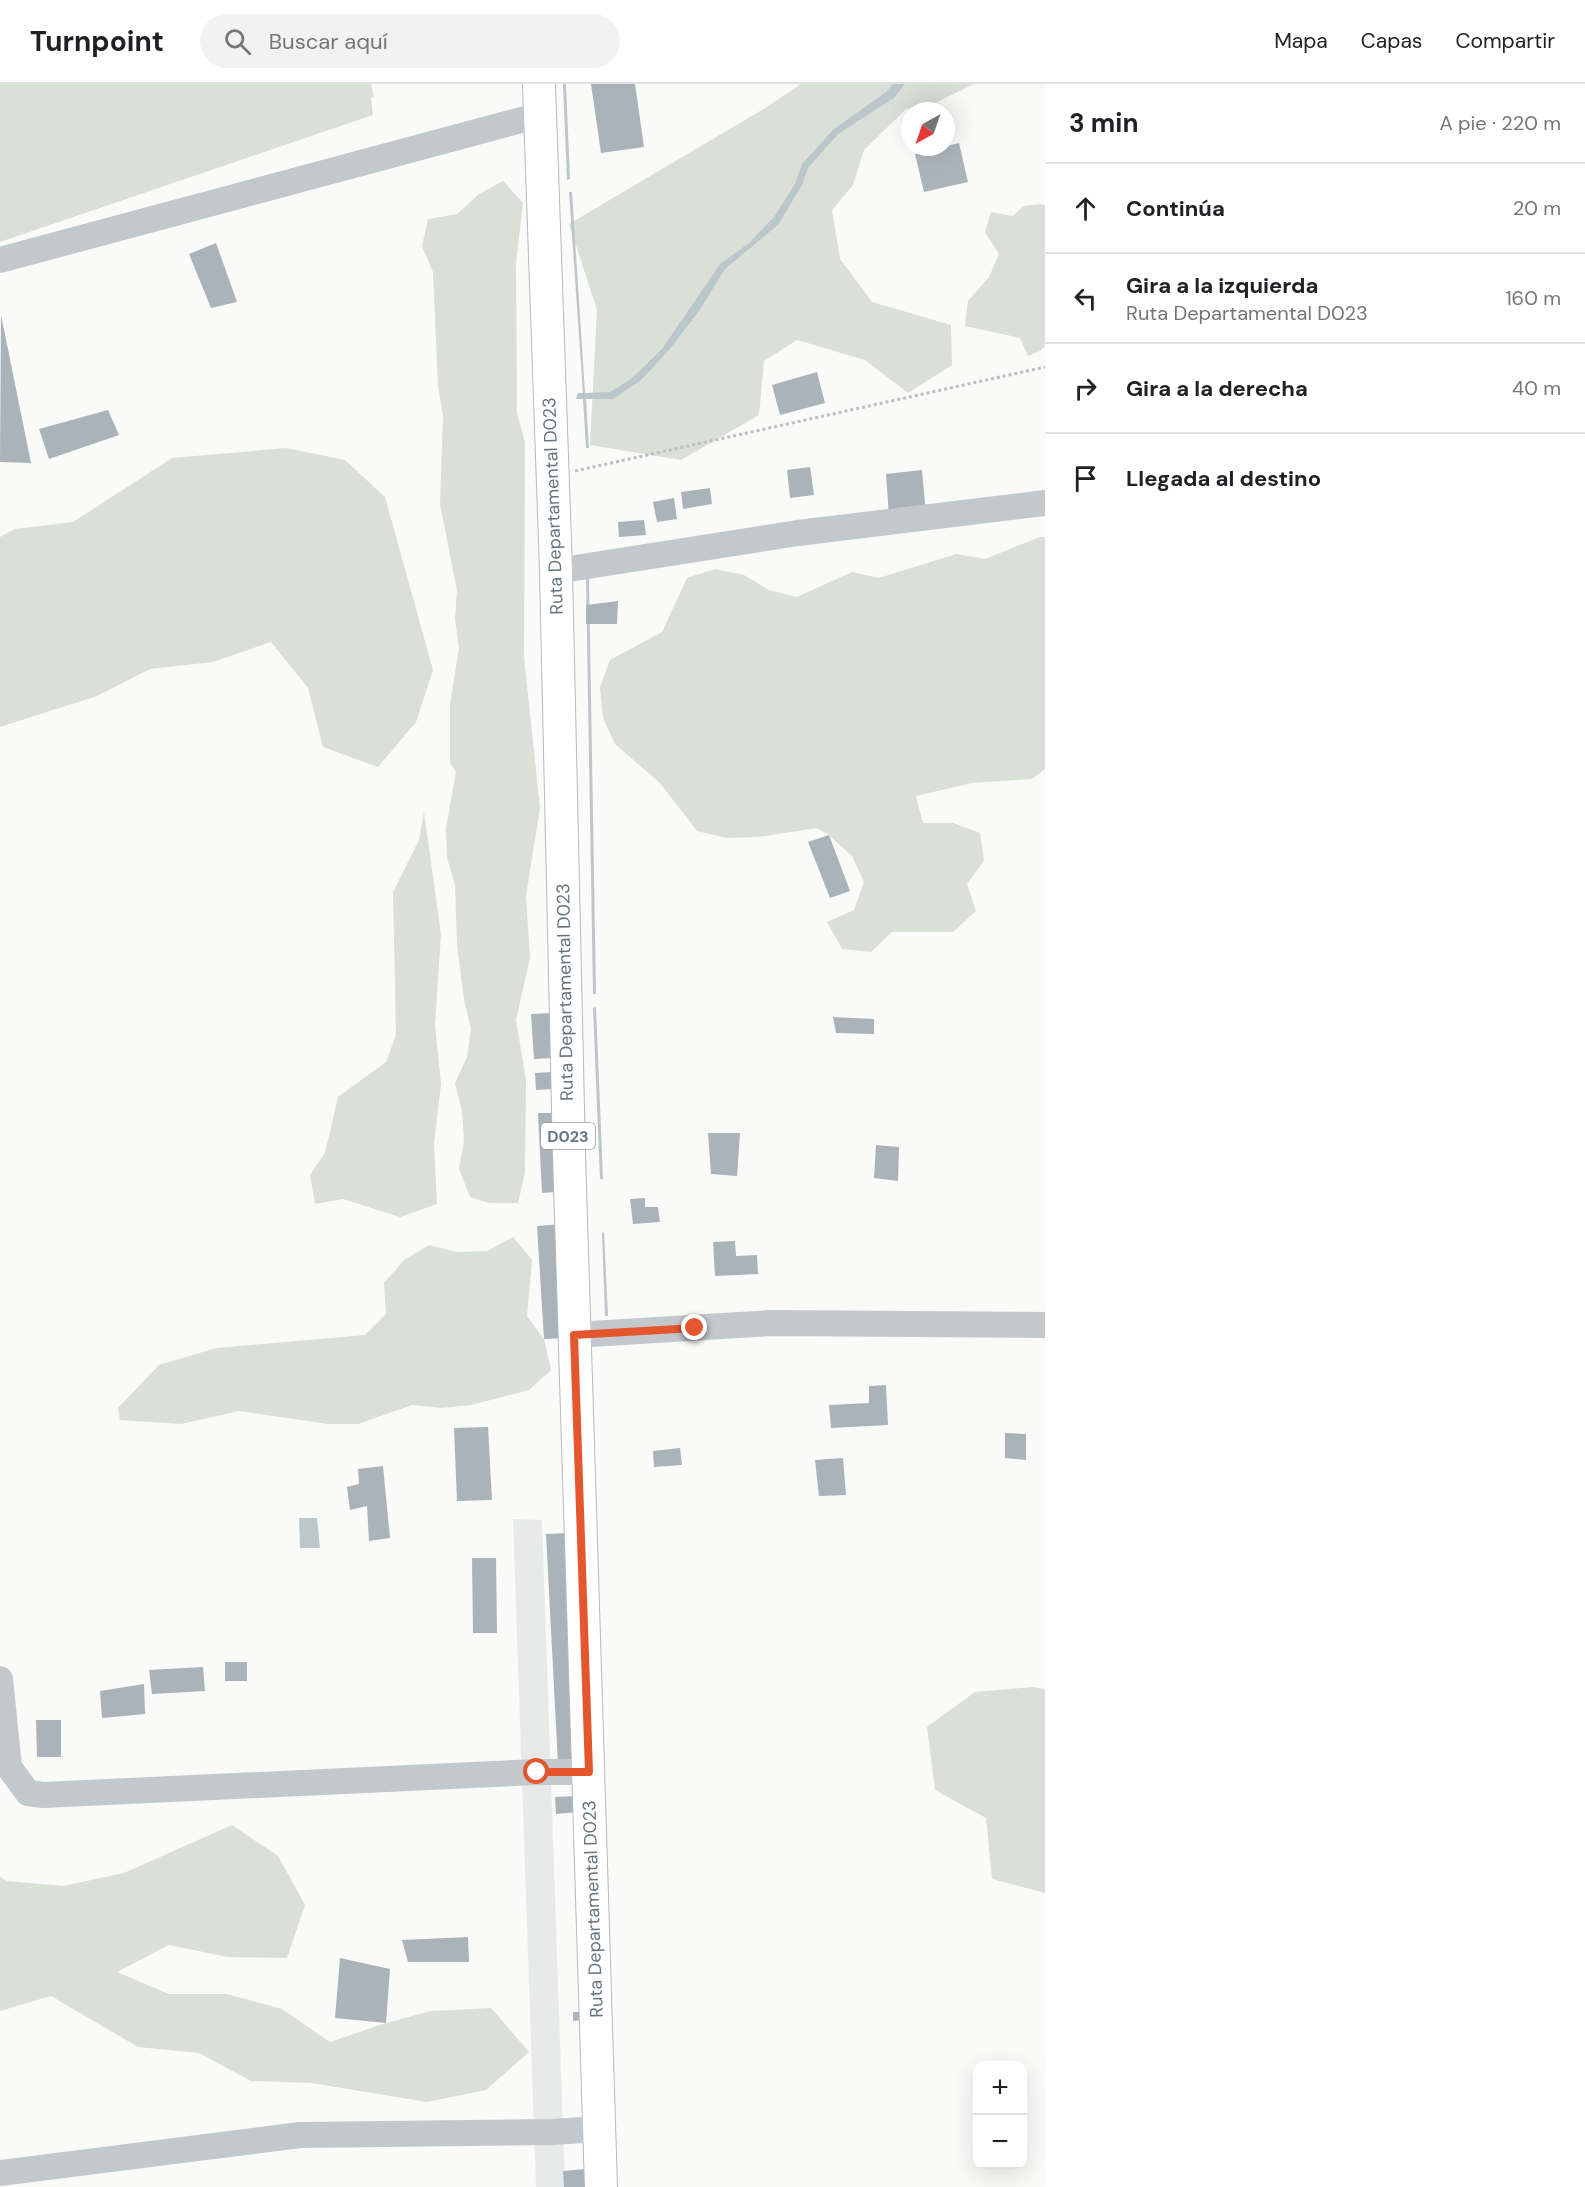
<!DOCTYPE html>
<html lang="es">
<meta charset="utf-8">
<style>
:root{--surface:#fff;--page:#f2f2f2;--text:#202124;--muted:#757577;--line:#e0e0e0}
body{margin:0;font-family:"DM Sans",sans-serif;background:var(--page);color:var(--text)}
.controls{position:absolute;right:18px;bottom:18px;display:grid;overflow:hidden;border-radius:12px;box-shadow:0 6px 24px #0002}
.controls button{width:54px;height:54px;display:grid;place-items:center;padding:0;border:0;border-bottom:2px solid var(--line);background:var(--surface);color:var(--text);font:30px sans-serif}
.compass{position:absolute;left:901px;top:18px;width:54px;height:54px;border-radius:50%;background:var(--surface);box-shadow:0 6px 24px #0002;rotate:220deg}
.stop{position:absolute;width:18px;height:18px;margin:-14px;border:4px solid #e4572e;border-radius:50%;background:#fff}
.stop.end{background:#e4572e;border-color:#fff;box-shadow:0 2px 6px #0008}
.list{margin:0;padding:0;list-style:none}
h2{display:flex;justify-content:space-between;align-items:center;height:78px;margin:0;padding:0 24px;font-size:26px}
h2 small{font-size:20px;font-weight:400;color:var(--muted)}
.list li{display:grid;grid-template-columns:39px 1fr auto;gap:18px;align-items:center;box-sizing:border-box;height:90px;padding:0 24px;border-top:2px solid var(--line)}
.list b{display:block;font-size:22px;white-space:nowrap}
.list p{margin:0;font-size:20px;white-space:nowrap;color:var(--muted)}
.list em{font-size:20px;font-style:normal;color:var(--muted)}
.icon{flex:none;width:33px;height:33px;fill:none;stroke:currentColor;stroke-width:2;stroke-linecap:round;stroke-linejoin:round}
.map{position:relative;flex:none;width:1045px;height:2103px;overflow:hidden}
header{display:flex;align-items:center;gap:36px;box-sizing:border-box;height:84px;padding:0 30px;background:var(--surface);border-bottom:2px solid var(--line)}
header strong{font-size:28px}
nav{display:flex;gap:33px;margin-inline-start:auto;font-size:21px}
.search{width:420px;height:54px;background:var(--page);display:flex;align-items:center;gap:15px;box-sizing:border-box;padding:0 21px;border-radius:33px;color:var(--muted);font-size:22px}
main{display:flex}
aside{flex:1;background:var(--surface)}
.map>svg:first-child{display:block}
.built{fill:#e8e9e9}
.green{fill:#dadfd7}
.water{fill:#bbc7cb}
.building{fill:#aab3b9}
.lines{fill:none;stroke-linecap:round;stroke-linejoin:round}
.major-casing{stroke:#b5babe;stroke-width:34}
.path{stroke:#bbbfc2;stroke-width:3;stroke-dasharray:3 3;stroke-linecap:butt}
.minor{stroke:#c3c8cc;stroke-width:26}
.major{stroke:#fff;stroke-width:32}
.route{stroke:#e4572e;stroke-width:8}
.labels{text-anchor:middle;stroke-width:6;stroke-linejoin:round;paint-order:stroke}
.shield{fill:#fff;stroke:#939fa8;stroke-width:1.5}
.shield-label{font-size:16px;font-weight:bold;fill:#657683}
.street-label{font-size:18px;fill:#657683;stroke:#fff}
</style>
<header>
<strong>Turnpoint</strong>
<div class="search"><svg class="icon" aria-label="search" viewBox="0 0 24 24"><circle cx="10" cy="10" r="6"/><path d="M15 15l6 6"/></svg>Buscar aquí</div>
<nav><a>Mapa</a><a>Capas</a><a>Compartir</a></nav>
</header>
<main>
<div class="map">
<svg width="1045" height="2103" viewBox="0 0 1045 2103">
<rect width="100%" height="100%" fill="#fafaf8"/>
<polygon class="built" points="513,1435 542,1436 565,2103 536,2103"/>
<g class="green">
<polygon points="0,0 371,0 374,14 371,14 373,31 0,158"/>
<polygon points="801,0 974,0 935,19 906,25 864,66 853,101 832,126 840,175 872,218 951,241 952,281 908,309 865,276 797,256 764,277 759,331 681,376 590,361 597,226 569,140 767,23"/>
<polygon points="503,97 523,119 516,179 517,329 525,358 524,573 540,724 526,812 530,874 516,936 526,996 525,1089 518,1119 489,1119 470,1113 459,1085 464,1057 462,1027 455,999 467,973 471,945 464,916 457,860 455,801 447,774 446,744 456,688 450,679 450,620 459,564 455,535 457,506 440,420 443,331 438,302 433,188 422,162 428,135 457,130 479,110"/>
<polygon points="1041,120 1045,121 1045,262 1040,267 1028,272 1020,254 965,242 968,217 989,193 999,170 985,148 991,128 1013,132 1023,122"/>
<polygon points="286,364 345,376 385,413 433,586 416,638 378,683 323,663 308,604 271,558 213,578 150,585 97,612 0,643 0,453 15,445 73,438 172,374"/>
<polygon points="1040,453 1045,453 1045,685 1032,695 972,699 916,712 923,739 953,739 980,749 984,777 967,800 976,827 953,848 892,848 871,868 842,865 827,838 854,826 864,798 852,772 829,751 817,744 758,753 727,754 697,747 660,699 615,660 603,634 600,603 610,576 662,548 687,494 715,485 744,491 769,506 797,513 852,488 879,494 956,470 985,475"/>
<polygon points="424,728 441,850 435,940 441,1000 434,1060 437,1120 400,1133 343,1115 315,1120 310,1091 325,1069 338,1013 386,978 396,951 393,808 419,756"/>
<polygon points="513,1153 532,1176 527,1232 544,1255 551,1286 529,1306 471,1321 442,1324 412,1321 358,1340 328,1340 239,1327 181,1340 120,1336 118,1324 159,1281 216,1264 365,1251 386,1230 384,1199 404,1176 429,1161 457,1168 487,1167"/>
<polygon points="1032,1603 1045,1605 1045,1809 992,1795 986,1734 935,1706 927,1643 975,1608"/>
<polygon points="232,1741 278,1772 305,1821 287,1874 228,1873 169,1861 117,1888 169,1910 227,1910 282,1925 330,1958 386,1939 431,1927 491,1924 529,1968 486,2006 427,2018 311,1999 251,1997 199,1969 138,1963 51,1912 0,1927 0,1793 7,1797 63,1802 124,1789"/>
</g>
<g class="water">
<polygon points="563,0 566,0 570,95 567,96"/>
<polygon points="893,0 905,0 894,14 838,50 808,84 802,101 778,141 725,185 699,227 669,266 641,296 613,315 586,315 589,364 586,364 583,315 576,315 578,309 583,309 569,108 572,108 585,309 610,308 631,295 662,265 720,180 749,159 774,133 795,100 802,80 834,45 886,8"/>
<polygon points="586,494 589,494 596,910 593,910"/>
<polygon points="596,923 603,1095 600,1095 593,924"/>
<polygon points="604,1148 608,1232 605,1232 602,1149"/>
<polygon points="299,1434 317,1434 320,1464 300,1464"/>
</g>
<g class="building">
<polygon points="591,0 635,0 644,63 601,69"/>
<polygon points="959,59 968,98 924,108 915,70"/>
<polygon points="216,159 237,218 211,224 189,170"/>
<polygon points="1,231 31,379 0,378"/>
<polygon points="817,288 825,319 780,331 772,301"/>
<polygon points="108,326 119,351 49,375 39,345"/>
<polygon points="810,383 814,411 790,414 787,386"/>
<polygon points="922,386 926,430 889,433 886,390"/>
<polygon points="710,404 712,420 683,425 681,408"/>
<polygon points="674,414 677,435 657,438 653,418"/>
<polygon points="644,436 646,451 619,453 618,438"/>
<polygon points="618,517 617,540 586,540 586,521"/>
<polygon points="829,751 850,807 830,814 808,758"/>
<polygon points="551,929 553,974 534,975 531,930"/>
<polygon points="833,933 874,935 874,950 836,949"/>
<polygon points="552,988 553,1005 536,1006 535,989"/>
<polygon points="538,1029 553,1029 558,1108 542,1109"/>
<polygon points="708,1049 740,1049 737,1092 711,1090"/>
<polygon points="876,1061 899,1063 898,1097 874,1094"/>
<polygon points="645,1114 645,1123 658,1123 660,1138 633,1140 630,1115"/>
<polygon points="561,1140 568,1254 544,1255 537,1142"/>
<polygon points="735,1157 736,1172 757,1171 758,1190 715,1192 713,1158"/>
<polygon points="886,1301 888,1341 831,1344 829,1321 869,1319 869,1302"/>
<polygon points="488,1343 492,1416 457,1417 454,1344"/>
<polygon points="1005,1349 1026,1350 1026,1376 1005,1374"/>
<polygon points="680,1364 682,1381 654,1383 653,1367"/>
<polygon points="843,1374 846,1411 819,1412 815,1376"/>
<polygon points="383,1382 390,1454 369,1457 367,1422 350,1426 347,1403 359,1400 358,1385"/>
<polygon points="567,1449 580,1679 558,1680 546,1450"/>
<polygon points="472,1474 496,1474 497,1549 473,1549"/>
<rect x="225" y="1578" width="22" height="19"/>
<polygon points="203,1583 205,1607 152,1610 149,1586"/>
<polygon points="144,1600 145,1630 102,1634 100,1607"/>
<polygon points="36,1636 61,1636 61,1673 37,1673"/>
<polygon points="577,1712 578,1728 556,1730 555,1713"/>
<polygon points="468,1853 469,1878 408,1878 402,1856"/>
<polygon points="340,1874 390,1885 386,1939 335,1934"/>
<polygon points="573,1928 580,1928 580,1936 573,1937"/>
<polygon points="585,2085 586,2103 564,2103 563,2087"/>
</g>
<g class="lines">
<g class="major-casing">
<polyline id="major" points="539,0 556,487 569,1070 601,2103"/>
</g>
<polyline class="path" points="575,387 1045,283"/>
<g class="minor">
<polyline points="0,176 540,31"/>
<polyline points="556,487 798,449 1045,419"/>
<polyline points="574,1251 771,1239 1045,1241"/>
<polyline points="0,1595 9,1683 28,1709 43,1711 537,1688 589,1688"/>
<polyline points="0,2089 300,2051 552,2048 599,2045"/>
</g>
<use href="#major" class="major"/>
</g>
<g class="lines">
<polyline class="route" points="537,1688 589,1688 574,1251 695,1244"/>
</g>
<g class="labels">
<rect class="shield" x="541" y="1039" width="54" height="26" rx="4.5"/>
<g class="shield-label">
<text x="568" y="1058">D023</text>
</g>
<g class="street-label">
<text transform="translate(553 422) rotate(-92)" y="6">Ruta Departamental D023</text>
<text transform="translate(565 908) rotate(-91)" y="6">Ruta Departamental D023</text>
<text transform="translate(593 1825) rotate(-92)" y="6">Ruta Departamental D023</text>
</g>
</g>
</svg>
<div class="controls">
<button>+</button>
<button>−</button>
</div>
<svg class="compass" viewBox="-18 -18 36 36"><path d="M0-13l5 13h-10z" fill="#e53935"/><path d="M0 13l5-13h-10z" fill="#757577"/></svg>
<div class="stop" style="left:537px;top:1688px"></div>
<div class="stop end" style="left:695px;top:1244px"></div>
</div>
<aside>
<h2>3 min<small>A pie · 220 m</small></h2>
<ul class="list">
<li><svg class="icon" aria-label="ahead" viewBox="0 0 24 24"><path d="M12 20V5M6 11l6-6 6 6"/></svg><div><b>Continúa</b></div><em>20 m</em></li>
<li><svg class="icon" aria-label="left" viewBox="0 0 24 24"><path d="M17 20v-9H6M10 6l-5 5 5 5"/></svg><div><b>Gira a la izquierda</b><p>Ruta Departamental D023</p></div><em>160 m</em></li>
<li><svg class="icon" aria-label="right" viewBox="0 0 24 24"><path d="M7 20v-9h11M14 6l5 5-5 5"/></svg><div><b>Gira a la derecha</b></div><em>40 m</em></li>
<li><svg class="icon" aria-label="arrive" viewBox="0 0 24 24"><path d="M6 21V4h12l-3 4 3 4H6"/></svg><div><b>Llegada al destino</b></div></li>
</ul>
</aside>
</main>
